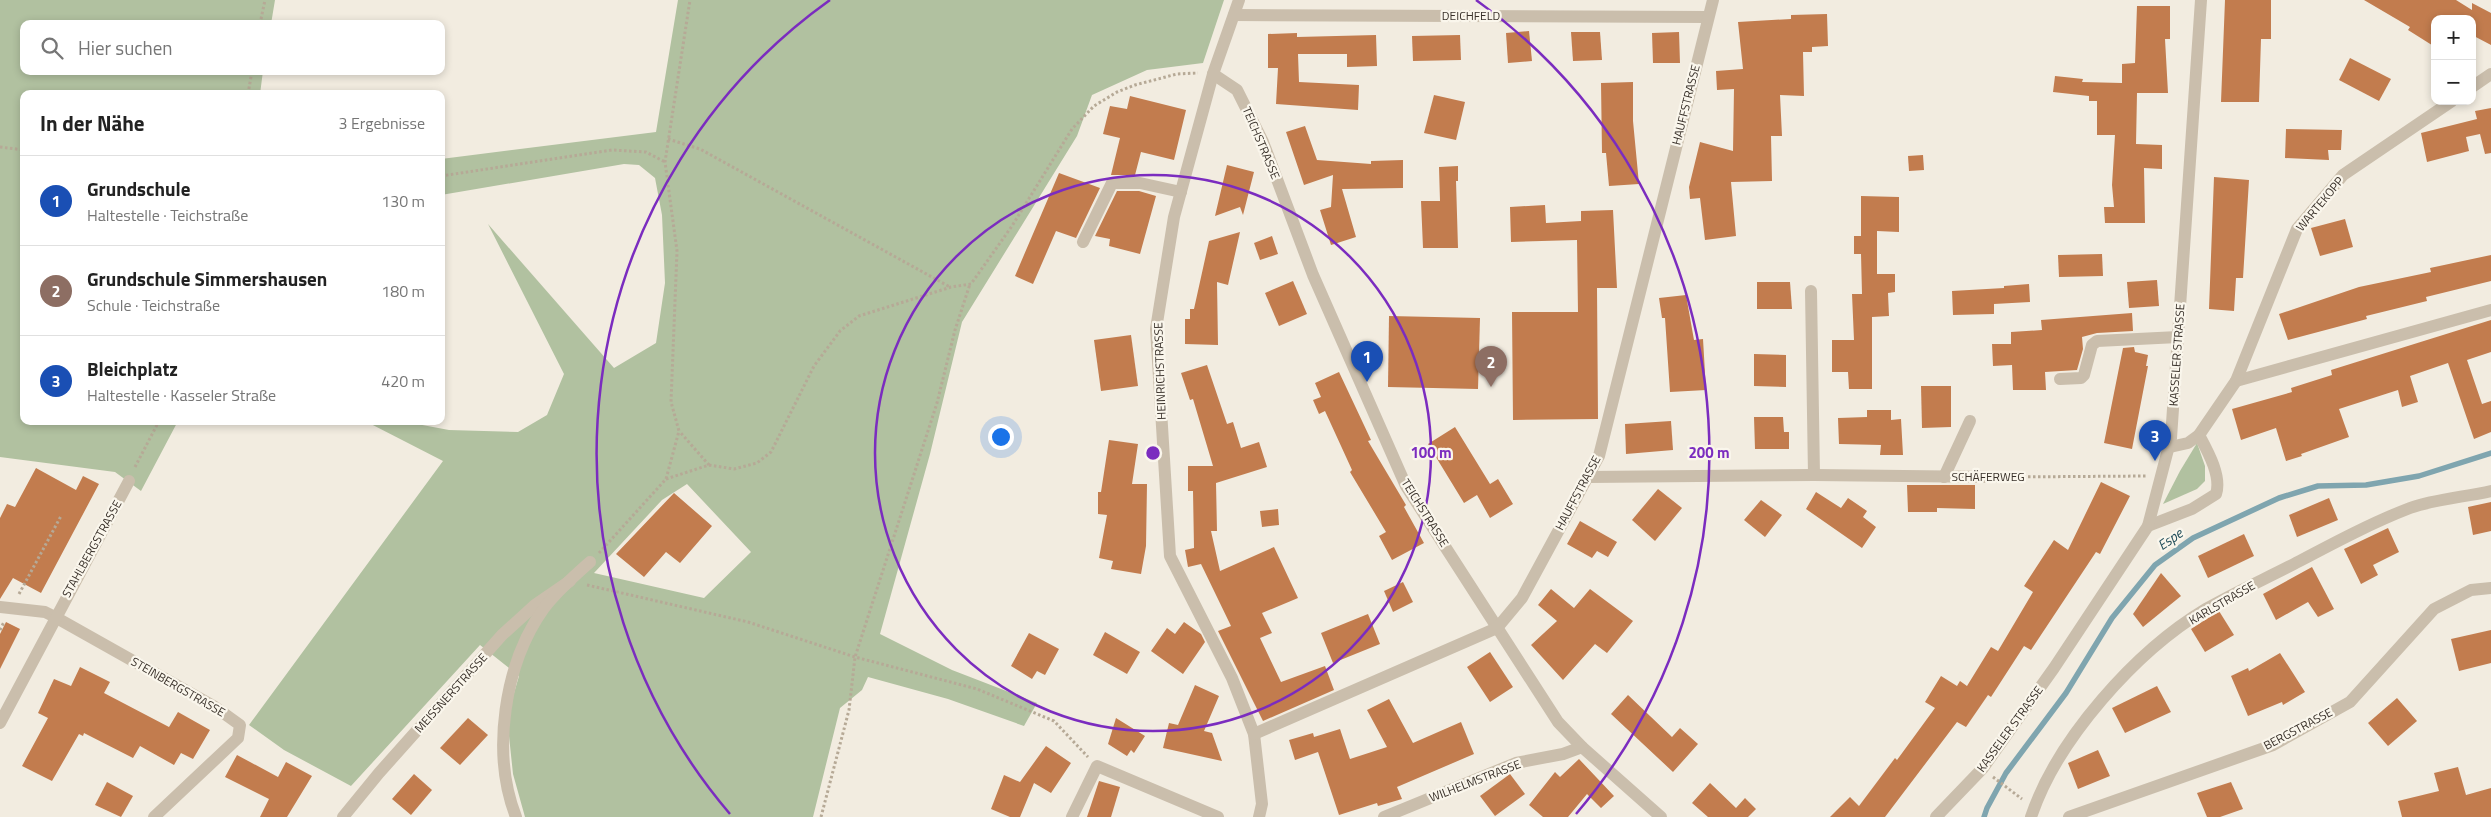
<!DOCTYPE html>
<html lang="de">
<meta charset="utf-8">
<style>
:root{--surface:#fff;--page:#f6f6f6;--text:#222;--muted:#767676;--line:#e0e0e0;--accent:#b45309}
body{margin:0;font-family:"Titillium Web",sans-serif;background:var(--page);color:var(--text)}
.controls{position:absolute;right:15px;top:15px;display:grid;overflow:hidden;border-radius:10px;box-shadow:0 2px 8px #0003}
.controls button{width:45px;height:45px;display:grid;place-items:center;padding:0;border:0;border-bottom:1px solid var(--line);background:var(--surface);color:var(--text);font:25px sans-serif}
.you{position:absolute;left:1000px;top:436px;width:18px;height:18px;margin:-12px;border:4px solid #fff;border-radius:50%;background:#1a73e8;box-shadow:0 0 0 8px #1a73e833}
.badge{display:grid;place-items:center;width:32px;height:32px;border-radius:50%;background:var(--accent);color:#fff;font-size:16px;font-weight:700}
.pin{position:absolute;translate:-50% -41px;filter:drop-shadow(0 1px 2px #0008)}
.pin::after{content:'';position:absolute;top:26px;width:18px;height:15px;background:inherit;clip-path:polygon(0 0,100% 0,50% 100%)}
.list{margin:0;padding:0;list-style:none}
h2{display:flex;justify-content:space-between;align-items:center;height:65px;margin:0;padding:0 20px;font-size:21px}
h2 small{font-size:16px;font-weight:400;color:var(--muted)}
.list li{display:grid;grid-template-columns:32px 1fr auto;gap:15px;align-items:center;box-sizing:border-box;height:90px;padding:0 20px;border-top:1px solid var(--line)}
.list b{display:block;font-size:19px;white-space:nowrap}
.list p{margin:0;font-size:16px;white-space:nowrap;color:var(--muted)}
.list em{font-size:16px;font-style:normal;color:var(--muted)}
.icon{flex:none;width:28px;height:28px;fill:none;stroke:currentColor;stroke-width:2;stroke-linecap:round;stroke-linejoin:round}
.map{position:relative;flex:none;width:2491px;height:817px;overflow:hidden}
.search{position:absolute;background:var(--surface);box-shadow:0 2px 8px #0003;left:20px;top:20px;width:425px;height:55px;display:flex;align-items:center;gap:12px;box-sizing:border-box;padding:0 18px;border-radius:10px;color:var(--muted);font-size:19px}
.panel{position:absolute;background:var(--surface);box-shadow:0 2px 8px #0003;left:20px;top:90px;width:425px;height:335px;border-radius:10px}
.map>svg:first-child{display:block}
.green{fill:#b1c1a0;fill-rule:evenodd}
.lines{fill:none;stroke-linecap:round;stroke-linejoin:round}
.stream{stroke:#7fa5af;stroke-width:5.5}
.building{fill:#c27c4e}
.path{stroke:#b6a996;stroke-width:3;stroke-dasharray:2.5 2.5;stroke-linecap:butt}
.minor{stroke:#cabeac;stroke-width:12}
.ring{fill:none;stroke:#7b2cbf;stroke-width:2.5}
.labels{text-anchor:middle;stroke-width:4.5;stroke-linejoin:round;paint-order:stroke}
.street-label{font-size:12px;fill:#39312a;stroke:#faf6ec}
.water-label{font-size:14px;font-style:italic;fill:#214d59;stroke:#faf6ec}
.centre{fill:#7b2cbf;stroke:#faf6ec;stroke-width:2.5}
.ring-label{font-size:15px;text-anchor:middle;font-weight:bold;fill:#7b2cbf;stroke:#faf6ec;stroke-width:4.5;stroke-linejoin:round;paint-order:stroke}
</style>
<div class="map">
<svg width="2491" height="817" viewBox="0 0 2491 817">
<rect width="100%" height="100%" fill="#f2ece0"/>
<g class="green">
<polygon points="0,0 275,0 271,24 24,24 24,71 263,71 260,94 24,94 24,421 178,421 141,491 115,472 0,457"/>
<path d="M678,0H1224L1203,63L1147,70L1092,95L1077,136L962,322L930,454L880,634L952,670L1037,703L1024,726L948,699L868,677L862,690L840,708L813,817H525L513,774L507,717L519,676L480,645L351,786L284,750L249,725L443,461L365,421H401L449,430L518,432L547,415L564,374L488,224L614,368L656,343L665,283L662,215L655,178L639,165L624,164L441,195V159L656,132ZM687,484L751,552L704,598L594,573L662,500Z"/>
<polygon points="2197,443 2205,466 2205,481 2197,489 2163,504 2180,471"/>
</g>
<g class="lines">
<polyline class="stream" points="1984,817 1987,808 2006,773 2066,693 2112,618 2155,565 2193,538 2279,498 2318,486 2366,485 2419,476 2491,453"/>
</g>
<g class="building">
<polygon points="2225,0 2271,0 2271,39 2261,39 2259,102 2221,102"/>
<polygon points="2364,0 2456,0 2472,10 2472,3 2491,13 2491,45 2472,35 2472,19 2435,19 2435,47 2408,30 2410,27"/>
<polygon points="2137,6 2170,6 2170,39 2165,39 2168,93 2137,93 2136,144 2162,145 2162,169 2144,168 2145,223 2105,223 2104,207 2114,207 2112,185 2115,135 2097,135 2097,101 2089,101 2089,96 2053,92 2055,76 2083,79 2082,82 2122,83 2122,64 2135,63"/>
<polygon points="1827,14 1828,46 1812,47 1812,52 1803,52 1804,96 1780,95 1782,136 1771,136 1772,181 1731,182 1736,236 1705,240 1700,198 1690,199 1689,187 1700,142 1733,151 1734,89 1717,90 1716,71 1743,69 1738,22 1791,19 1791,15"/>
<polygon points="1529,31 1532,61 1508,63 1506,33"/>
<polygon points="1571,32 1600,32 1602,60 1573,61"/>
<polygon points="1679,32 1680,63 1653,63 1652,33"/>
<polygon points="1297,33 1297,37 1376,35 1377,66 1347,67 1347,54 1298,54 1299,82 1359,85 1358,110 1276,104 1278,68 1268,68 1268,34"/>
<polygon points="1460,35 1461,60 1413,61 1412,36"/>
<polygon points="2350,58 2391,79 2379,101 2339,80"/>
<polygon points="1633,82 1633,121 1639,184 1609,186 1606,153 1602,153 1601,83"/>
<polygon points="1434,95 1465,102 1456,140 1424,133"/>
<polygon points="1130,96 1186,110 1174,160 1141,152 1135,175 1111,175 1120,138 1103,134 1110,106 1127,109"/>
<polygon points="2491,108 2491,153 2485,154 2480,134 2466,137 2469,151 2427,162 2421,133 2477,119 2475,111"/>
<polygon points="1305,126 1317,160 1371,164 1371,161 1403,160 1403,188 1342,189 1356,237 1331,245 1320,210 1331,207 1333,175 1304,185 1286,132"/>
<polygon points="2286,129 2342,130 2341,150 2328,150 2329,160 2285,158"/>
<polygon points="1923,155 1924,170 1909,171 1908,156"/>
<polygon points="1227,165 1254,172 1243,215 1240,207 1215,216"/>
<polygon points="1458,166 1458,181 1456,181 1458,248 1423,248 1421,201 1440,201 1439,167"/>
<polygon points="1059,173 1100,188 1076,238 1056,231 1033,284 1015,276"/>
<polygon points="2214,177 2249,180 2243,278 2236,278 2234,311 2209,309"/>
<polygon points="1117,191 1139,191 1156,196 1140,254 1109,246 1110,239 1095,236"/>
<polygon points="1861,196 1899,197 1899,232 1877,231 1877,274 1895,274 1895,292 1888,293 1889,316 1872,317 1872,389 1849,389 1848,372 1832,372 1832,340 1854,340 1852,294 1862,294 1861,254 1854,254 1854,236 1861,236"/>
<polygon points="1545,205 1546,223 1581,221 1581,211 1613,210 1617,288 1597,288 1598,419 1513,420 1512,312 1578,312 1577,240 1511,242 1510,207"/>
<polygon points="2345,219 2353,247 2320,256 2311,228"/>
<polygon points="1240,232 1228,285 1217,282 1218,345 1185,344 1185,319 1190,319 1190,309 1194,309 1209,241"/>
<polygon points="1272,236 1278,254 1260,260 1254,243"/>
<polygon points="2102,254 2103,276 2059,277 2058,255"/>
<polygon points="2491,255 2491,281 2426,297 2427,301 2366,316 2367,319 2288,340 2279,314 2359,287 2431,272 2430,268"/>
<polygon points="2157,280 2159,306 2129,308 2127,282"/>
<polygon points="1293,281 1307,314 1279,326 1265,293"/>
<polygon points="1757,282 1790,282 1792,309 1757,309"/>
<polygon points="2029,284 2030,302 1994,304 1994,314 1953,315 1952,291 2004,288 2004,286"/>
<polygon points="1686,295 1694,340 1703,339 1706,390 1670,392 1665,318 1662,318 1659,298"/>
<polygon points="2132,313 2133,331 2097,333 2082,337 2083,349 2077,370 2045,372 2046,390 2013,390 2012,365 1993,366 1992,344 2011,344 2011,332 2042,330 2041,320"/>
<polygon points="1389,316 1480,318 1478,389 1388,387"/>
<polygon points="2491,320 2491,352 2467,360 2482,404 2491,401 2491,432 2474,439 2448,363 2410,376 2418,402 2402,407 2398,390 2339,409 2349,437 2301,454 2302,456 2286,461 2276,428 2241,440 2232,409 2292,392 2291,388 2332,375 2331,370"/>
<polygon points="1131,335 1138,386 1101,391 1094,340"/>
<polygon points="2134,347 2135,352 2148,355 2146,366 2148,366 2132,449 2104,443 2123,348"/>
<polygon points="1754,354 1786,355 1786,387 1754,386"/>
<polygon points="1207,365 1227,424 1233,422 1241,448 1259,442 1267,467 1216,483 1217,531 1211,531 1220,571 1274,547 1298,598 1262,613 1272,633 1260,638 1281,682 1325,666 1334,690 1263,721 1218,631 1231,626 1201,564 1188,567 1185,550 1194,548 1193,491 1188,491 1188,466 1213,466 1193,399 1190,400 1181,373"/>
<polygon points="1339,372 1371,440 1368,441 1406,505 1404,507 1424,543 1392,560 1379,536 1386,532 1350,472 1352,470 1325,411 1319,414 1313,400 1321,397 1315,383"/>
<polygon points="1921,386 1951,386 1951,427 1922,428"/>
<polygon points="1867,410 1891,410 1891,420 1901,419 1903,455 1880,455 1881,445 1839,444 1838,418 1867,417"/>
<polygon points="1754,417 1783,417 1784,432 1789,432 1789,449 1755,449"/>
<polygon points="1671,421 1673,450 1626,454 1625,424"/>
<polygon points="1455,427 1490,484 1498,479 1513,504 1490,518 1477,495 1464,503 1428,444"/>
<polygon points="1109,440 1138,444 1132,484 1147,484 1146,546 1141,574 1111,569 1113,561 1099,558 1107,515 1098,514 1098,492 1101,492"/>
<polygon points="36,468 76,490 83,476 99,484 41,593 13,578 0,599 0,518 7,504 15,507"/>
<polygon points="2101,482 2130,496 2100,554 2096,552 2031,650 2024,646 1991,697 1988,695 1966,727 1957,722 1885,817 1830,817 1850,797 1859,806 1895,758 1897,760 1935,708 1925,702 1941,676 1957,686 1960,681 1967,686 1991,647 1998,651 2033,592 2024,586 2054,540 2068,550"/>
<polygon points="1907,485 1975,485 1975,509 1937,508 1937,512 1908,512"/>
<polygon points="1658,489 1682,508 1655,541 1632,520"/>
<polygon points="1816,492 1841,508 1848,498 1867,511 1863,517 1876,527 1862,548 1806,509"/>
<polygon points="674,493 712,526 680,563 666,552 644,577 616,554"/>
<polygon points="2329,498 2338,520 2297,537 2289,515"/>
<polygon points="1761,500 1782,515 1765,537 1744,520"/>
<polygon points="2491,502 2491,531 2473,535 2468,507"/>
<polygon points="1278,509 1279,525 1262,527 1260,511"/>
<polygon points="1580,521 1617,542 1608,557 1597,551 1592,558 1567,544"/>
<polygon points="2388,528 2399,552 2373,565 2378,575 2361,584 2344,549"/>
<polygon points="2244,534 2254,556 2208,578 2198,556"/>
<polygon points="2312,567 2334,609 2318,617 2308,602 2276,620 2263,594"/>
<polygon points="2161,573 2181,596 2143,627 2133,614"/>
<polygon points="1403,582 1413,602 1393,612 1384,591"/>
<polygon points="1551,589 1574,608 1590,589 1633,621 1607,653 1595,644 1563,680 1531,645 1557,621 1538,605"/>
<polygon points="2219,611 2234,635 2205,652 2191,629"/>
<polygon points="1368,614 1380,644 1333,663 1321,633"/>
<polygon points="6,622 20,629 0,669 0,634"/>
<polygon points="1184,622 1201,634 1205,642 1183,674 1151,651 1167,628 1175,634"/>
<polygon points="2491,630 2491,663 2459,671 2451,639"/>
<polygon points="1105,632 1140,652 1127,674 1093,655"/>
<polygon points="1029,633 1059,649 1045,675 1037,671 1032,679 1011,666"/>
<polygon points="1490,652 1513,687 1490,702 1467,667"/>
<polygon points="2280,653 2305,692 2283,705 2282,702 2248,716 2231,676 2248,668 2249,671"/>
<polygon points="80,667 110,682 104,693 169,727 178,712 210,730 193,759 181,753 174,765 140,746 133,758 84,733 83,736 79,734 52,781 22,766 48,718 38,713 54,679 71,686"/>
<polygon points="1195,685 1219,696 1204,731 1212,733 1222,761 1163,748 1169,723 1178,725"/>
<polygon points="2157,686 2171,712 2125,733 2112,708"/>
<polygon points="1628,695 1672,737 1680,728 1698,744 1673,772 1611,714"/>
<polygon points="2397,698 2417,721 2388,746 2368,723"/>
<polygon points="1389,699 1413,743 1461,722 1474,754 1397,787 1402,799 1378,806 1377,803 1339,815 1318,752 1295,760 1289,740 1313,733 1314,737 1340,729 1350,759 1387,747 1367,710"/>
<polygon points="468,718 488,735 460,765 440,748"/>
<polygon points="1116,718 1145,736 1134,753 1131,750 1127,756 1108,744"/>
<polygon points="1046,746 1071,763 1051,793 1034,783 1020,817 1010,817 991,809 1004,775 1020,782"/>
<polygon points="2098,750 2110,776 2078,789 2068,763"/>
<polygon points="237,755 278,777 286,762 312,776 287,817 260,817 269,799 225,777"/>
<polygon points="1579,759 1614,796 1601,808 1587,794 1568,817 1543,817 1529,805 1555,772 1560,777"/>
<polygon points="2458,767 2466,795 2491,788 2491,817 2402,817 2398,801 2439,791 2434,773"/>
<polygon points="414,774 432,790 411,815 392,799"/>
<polygon points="1510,774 1525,794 1495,816 1480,796"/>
<polygon points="1099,781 1120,787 1111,817 1087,817"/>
<polygon points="107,782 133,796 121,817 95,805"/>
<polygon points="2231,782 2243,809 2220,817 2207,817 2197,793"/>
<polygon points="1710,783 1736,808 1745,798 1756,809 1748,817 1708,817 1692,803"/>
</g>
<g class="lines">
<g class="path">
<polyline points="260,24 265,0"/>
<polyline points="248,94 252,71"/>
<polyline points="668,139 700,149 950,287"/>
<polyline points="0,147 24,150"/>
<polyline points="441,176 612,150 646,152 665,162"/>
<polyline points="709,465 734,469 757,463 771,452 814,366 840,331 859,316 951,287 971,284 1012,226 1072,129 1094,106 1117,92 1135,85 1177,74 1198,73"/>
<polyline points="135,467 159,421"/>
<polyline points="2008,477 2147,476"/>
<polyline points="666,479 709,465 680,432"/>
<polyline points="599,553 666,479 679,431 671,402 677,251 665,162 690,0"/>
<polyline points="587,585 748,622 855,657 977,689 1054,721 1088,757"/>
<polyline points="19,594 61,516"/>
<polyline points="0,630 4,622"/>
<polyline points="1993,777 2022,799"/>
<polyline points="821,817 849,710 855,657 937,403 955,330 970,284"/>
</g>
<g class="minor">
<polyline points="1239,0 1213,74 1174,217 1156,329 1170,556 1232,678 1254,734 1262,804 1259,817"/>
<polyline points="1234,15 1708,17"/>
<polyline points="1213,74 1237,90 1263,142 1313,275 1406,486 1558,722 1582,747 1661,817"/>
<polyline points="2472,87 2491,74"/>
<polyline points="1083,242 1112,183 1140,183 1181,192"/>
<polyline points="1811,291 1814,475"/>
<polyline points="2060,379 2081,378 2084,375 2092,345 2097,341 2178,337"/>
<polyline points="2236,381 2491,310"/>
<polyline points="2170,447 2188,443 2199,435 2236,381 2297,229 2343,175 2452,101"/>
<polyline points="1589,477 1814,475 1994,477"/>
<polyline points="1944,477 1970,421"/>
<path d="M2148,526L2192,509L2216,494C2222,476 2207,450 2199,435"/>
<polyline points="0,607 45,612 55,617 215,707 240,725 238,738 154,817"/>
<polyline points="0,723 129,481"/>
<polyline points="1254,734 1497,628 1522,598 1599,456 1713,0"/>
<polyline points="343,817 379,773 502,635 535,605 570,581"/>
<path d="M516,817C491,753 504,664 544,608C557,591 574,576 590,562"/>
<polyline points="1072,817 1097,766 1218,817"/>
<polyline points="1384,817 1516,763 1563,754 1582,747"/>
<polyline points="1936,817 1983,768 2054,668 2148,526 2171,438 2201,0"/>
<path d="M2031,817C2057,739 2136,651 2206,609C2234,593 2265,579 2294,564C2330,545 2371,523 2410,508C2435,499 2465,497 2491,491"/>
<polyline points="2069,817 2273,745 2350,702 2434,609 2471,590 2491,588"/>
</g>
</g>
<g class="ring">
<circle cx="1153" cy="453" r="278"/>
<path d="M730 814A556 556 0 0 1 830 0M1476 0A556 556 0 0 1 1576 814"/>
</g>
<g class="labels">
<g class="street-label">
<text x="1471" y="20">DEICHFELD</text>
<text transform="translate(1686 105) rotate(-76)" y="4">HAUFFSTRASSE</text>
<text transform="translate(1261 143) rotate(67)" y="4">TEICHSTRASSE</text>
<text transform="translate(2320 204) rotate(-50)" y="4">WARTEKOPP</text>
<text transform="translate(2177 355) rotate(-86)" y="4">KASSELER STRASSE</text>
<text transform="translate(1160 371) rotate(-92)" y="4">HEINRICHSTRASSE</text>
<text x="1988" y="481">SCHÄFERWEG</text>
<text transform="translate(1578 493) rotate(-62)" y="4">HAUFFSTRASSE</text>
<text transform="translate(1425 513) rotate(58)" y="4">TEICHSTRASSE</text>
<text transform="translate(92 549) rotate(-61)" y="4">STAHLBERGSTRASSE</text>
<text transform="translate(2222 603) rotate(-30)" y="4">KARLSTRASSE</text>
<text transform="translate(178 687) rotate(30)" y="4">STEINBERGSTRASSE</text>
<text transform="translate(451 693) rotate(-48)" y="4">MEISSNERSTRASSE</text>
<text transform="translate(2010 729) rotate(-54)" y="4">KASSELER STRASSE</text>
<text transform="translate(2298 729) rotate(-28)" y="4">BERGSTRASSE</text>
<text transform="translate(1475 781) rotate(-21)" y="4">WILHELMSTRASSE</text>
</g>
<g class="water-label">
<text transform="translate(2170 539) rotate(-35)" y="5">Espe</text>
</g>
</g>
<circle cx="1153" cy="453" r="8" class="centre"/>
<g class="ring-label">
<text x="1431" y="458">100 m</text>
<text x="1709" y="458">200 m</text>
</g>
</svg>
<div class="controls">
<button>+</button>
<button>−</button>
</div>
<div class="you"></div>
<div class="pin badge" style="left:1367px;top:382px;background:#1a4fb4">1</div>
<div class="pin badge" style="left:1491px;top:387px;background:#8d6e63">2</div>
<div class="pin badge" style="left:2155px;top:461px;background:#1a4fb4">3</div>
<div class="search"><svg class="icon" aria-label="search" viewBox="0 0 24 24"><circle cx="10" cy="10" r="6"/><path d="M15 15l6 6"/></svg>Hier suchen</div>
<section class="panel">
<h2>In der Nähe<small>3 Ergebnisse</small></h2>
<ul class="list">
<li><span class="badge" style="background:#1a4fb4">1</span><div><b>Grundschule</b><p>Haltestelle · Teichstraße</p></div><em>130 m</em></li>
<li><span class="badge" style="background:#8d6e63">2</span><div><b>Grundschule Simmershausen</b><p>Schule · Teichstraße</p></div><em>180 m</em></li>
<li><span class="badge" style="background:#1a4fb4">3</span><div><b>Bleichplatz</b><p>Haltestelle · Kasseler Straße</p></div><em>420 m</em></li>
</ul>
</section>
</div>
